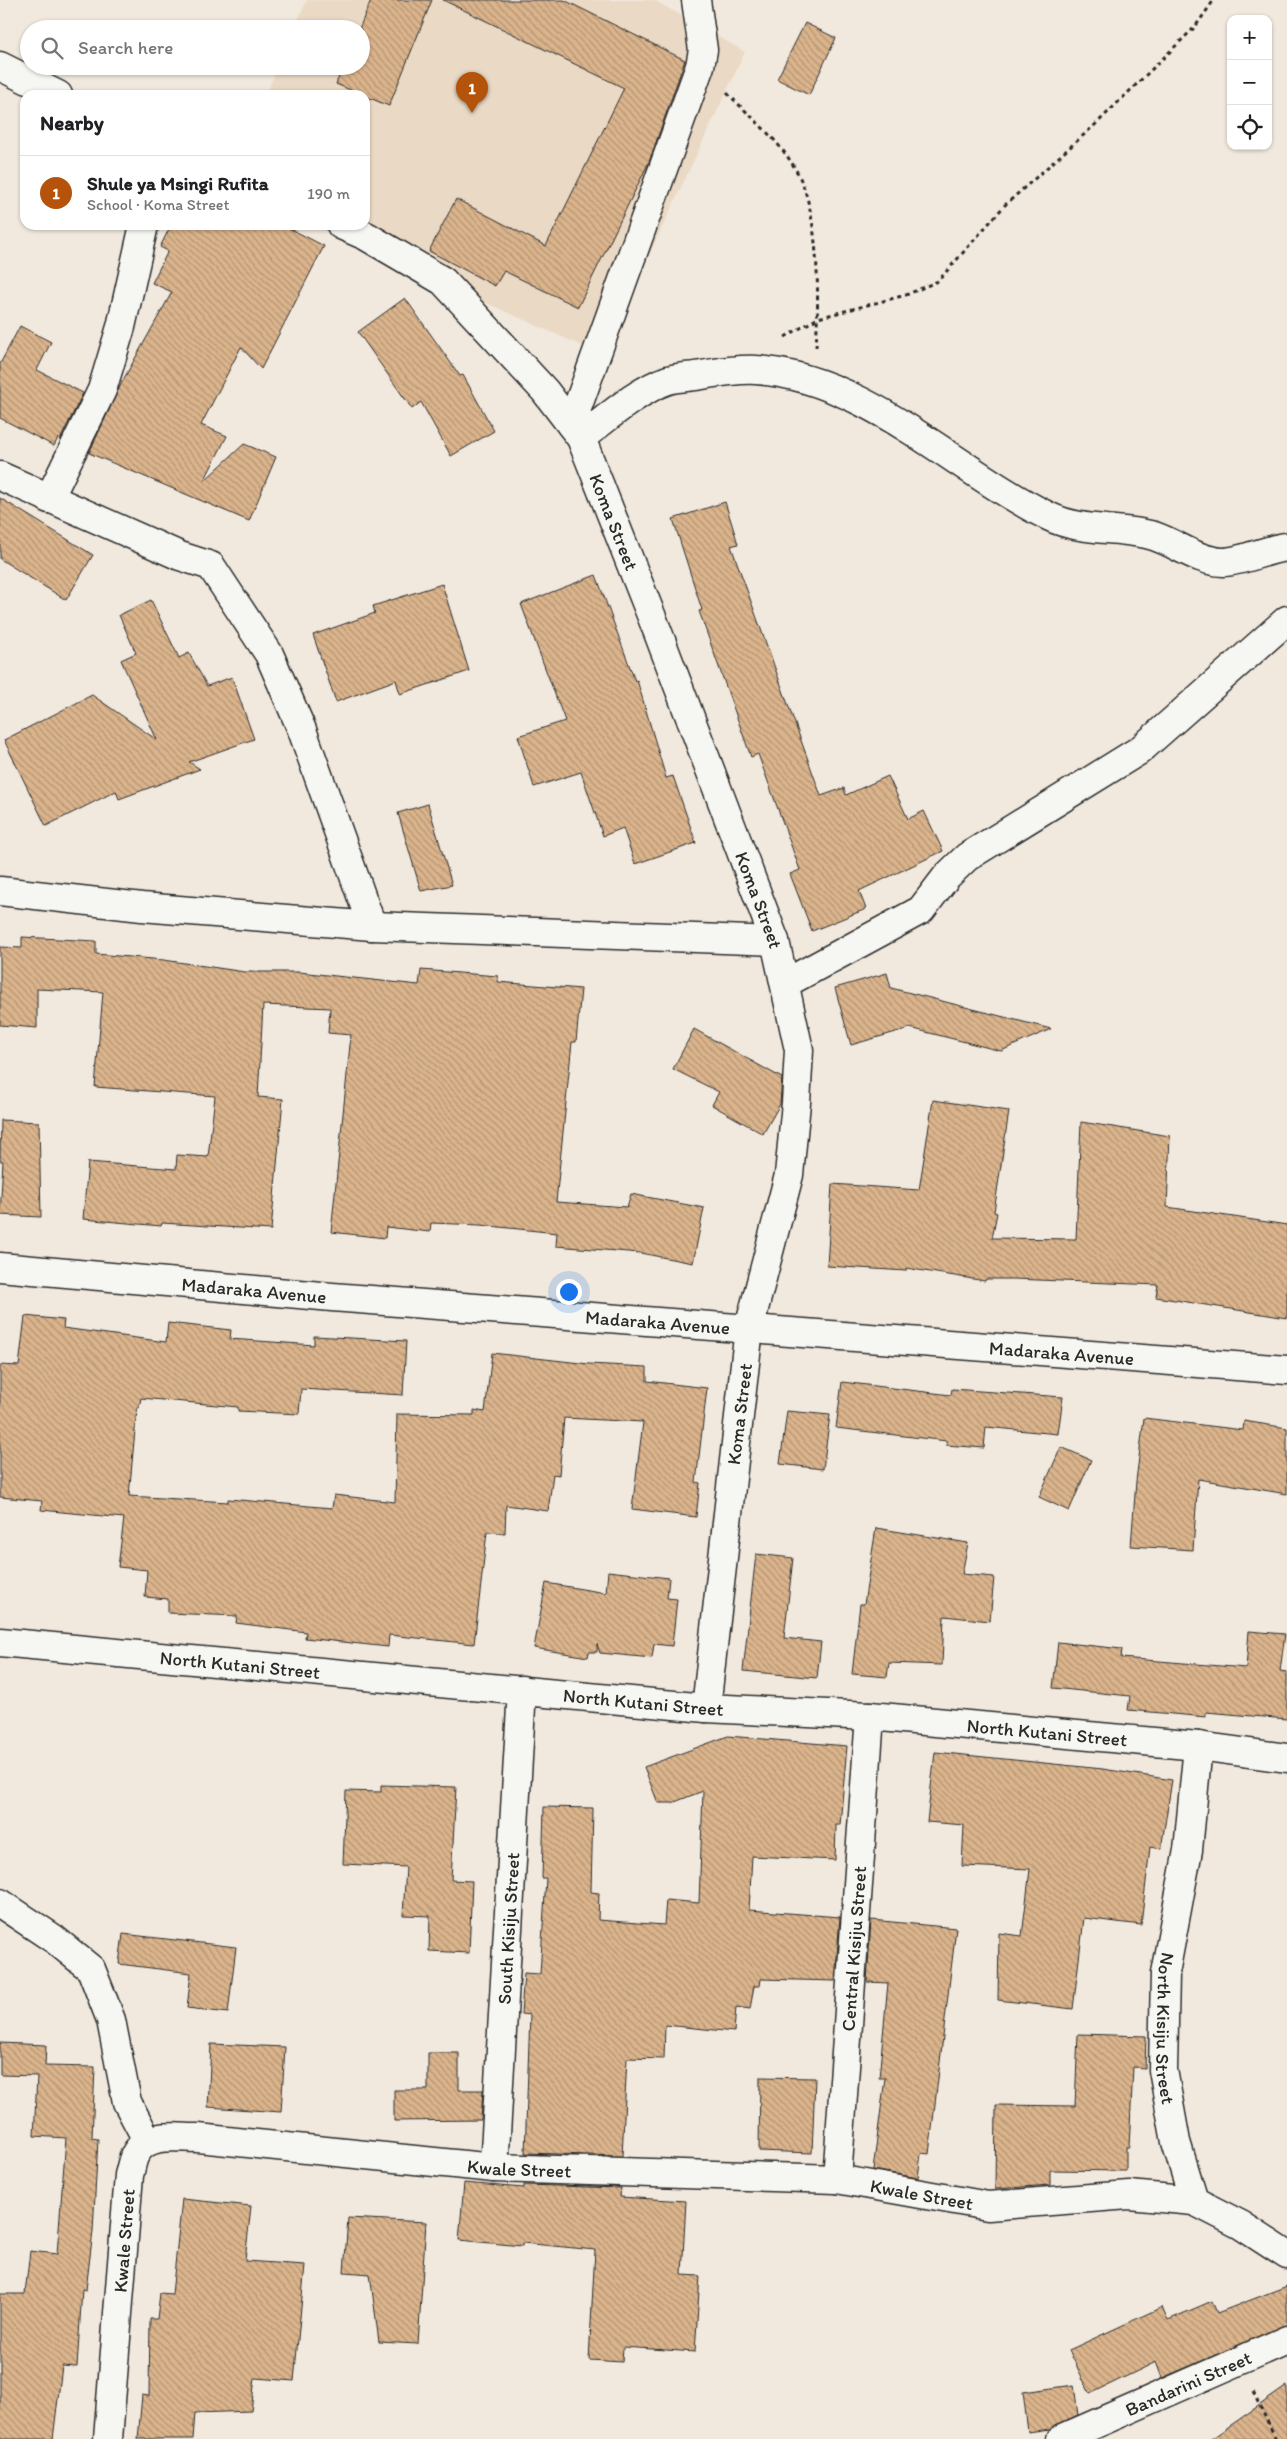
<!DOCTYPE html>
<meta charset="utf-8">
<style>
:root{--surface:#fff;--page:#f2f2f2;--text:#202124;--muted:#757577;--line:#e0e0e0;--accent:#b45309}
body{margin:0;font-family:Itim,sans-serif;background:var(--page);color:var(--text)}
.controls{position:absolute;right:15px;top:15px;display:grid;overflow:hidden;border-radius:10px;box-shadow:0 1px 4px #0004}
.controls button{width:45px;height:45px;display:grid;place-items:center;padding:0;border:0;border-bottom:1px solid var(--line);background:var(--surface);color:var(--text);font:25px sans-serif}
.you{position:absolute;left:568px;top:1291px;width:18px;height:18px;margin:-12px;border:4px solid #fff;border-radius:50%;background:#1a73e8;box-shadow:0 0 0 8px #1a73e833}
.badge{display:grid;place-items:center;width:32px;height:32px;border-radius:50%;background:var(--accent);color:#fff;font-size:16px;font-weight:700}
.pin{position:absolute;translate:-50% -41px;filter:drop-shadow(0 1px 2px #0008)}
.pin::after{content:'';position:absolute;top:26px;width:18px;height:15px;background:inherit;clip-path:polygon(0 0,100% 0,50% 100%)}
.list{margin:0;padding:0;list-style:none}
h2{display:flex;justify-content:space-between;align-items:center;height:65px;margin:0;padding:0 20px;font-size:21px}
h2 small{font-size:16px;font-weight:400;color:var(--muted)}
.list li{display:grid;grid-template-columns:32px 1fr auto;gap:15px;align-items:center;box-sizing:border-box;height:75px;padding:0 20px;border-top:1px solid var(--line)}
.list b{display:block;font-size:19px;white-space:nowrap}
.list p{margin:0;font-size:16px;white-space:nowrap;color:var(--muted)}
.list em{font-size:16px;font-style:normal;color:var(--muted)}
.icon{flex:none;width:28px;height:28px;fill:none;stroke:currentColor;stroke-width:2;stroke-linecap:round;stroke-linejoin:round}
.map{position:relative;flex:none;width:1287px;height:2439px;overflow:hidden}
.search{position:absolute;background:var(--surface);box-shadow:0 1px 4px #0004;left:20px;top:20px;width:350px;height:55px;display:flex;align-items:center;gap:12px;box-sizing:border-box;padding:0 18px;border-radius:28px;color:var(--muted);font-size:19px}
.panel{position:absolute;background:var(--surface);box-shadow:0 1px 4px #0004;left:20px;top:90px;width:350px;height:140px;border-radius:15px}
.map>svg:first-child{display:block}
.built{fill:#ead9c5}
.building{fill:url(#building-back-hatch);stroke:#2b2b2b}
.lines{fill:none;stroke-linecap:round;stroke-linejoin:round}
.minor-casing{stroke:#2b2b2b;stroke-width:31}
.major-casing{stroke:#2b2b2b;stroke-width:31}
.path{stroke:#2b2b2b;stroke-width:3;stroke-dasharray:4 4;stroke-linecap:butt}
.minor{stroke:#f6f6f2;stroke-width:28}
.major{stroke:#f6f6f2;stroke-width:28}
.labels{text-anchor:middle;stroke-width:5;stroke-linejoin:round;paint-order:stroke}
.street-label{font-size:19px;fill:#2b2b2b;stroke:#f6f6f2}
</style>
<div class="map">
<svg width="1287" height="2439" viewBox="0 0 1287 2439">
<defs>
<pattern id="building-back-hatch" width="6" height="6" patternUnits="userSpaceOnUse" patternTransform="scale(1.25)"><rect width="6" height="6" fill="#dbb48c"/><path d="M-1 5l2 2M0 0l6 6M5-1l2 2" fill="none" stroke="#b29373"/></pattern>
</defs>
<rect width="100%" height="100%" fill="#f1e9de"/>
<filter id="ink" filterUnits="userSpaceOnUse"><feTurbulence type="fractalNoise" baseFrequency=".02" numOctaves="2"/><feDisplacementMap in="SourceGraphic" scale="10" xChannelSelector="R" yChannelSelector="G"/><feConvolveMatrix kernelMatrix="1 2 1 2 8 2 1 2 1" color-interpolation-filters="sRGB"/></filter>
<g filter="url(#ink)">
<polygon class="built" points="307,0 654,0 745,52 602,355 313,225 365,225 365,95 266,95 278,66 361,66 361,29 294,29"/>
<g class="building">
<polygon points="371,0 432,0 389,106 336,84 343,66 361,66 361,29 359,29"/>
<polygon points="443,0 564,0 685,60 649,162 578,307 504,271 495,286 429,251 456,199 546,246 624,88"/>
<polygon points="805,23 836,38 809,95 777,79"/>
<polygon points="171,225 283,225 324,246 261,369 241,347 201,425 227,436 204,481 244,444 276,457 249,521 89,453 122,382 172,292 152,283 168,251 160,247"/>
<polygon points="405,298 460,376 463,375 494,431 451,456 421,402 412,409 358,332"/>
<polygon points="20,326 51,342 37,370 83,393 60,440 58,438 54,446 0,418 0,364"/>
<polygon points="0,498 93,555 66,600 0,559"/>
<polygon points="725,502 738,544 731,546 821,796 844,788 846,795 888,776 908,819 924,811 943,851 859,891 866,909 812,931 790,874 800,870 758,754 751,757 699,611 702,610 673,519"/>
<polygon points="596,575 635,681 637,680 666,778 673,776 696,843 635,864 623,828 603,836 581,772 534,787 518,736 565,721 521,604"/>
<polygon points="442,584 469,671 400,694 396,680 336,702 313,635 375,613 373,606"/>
<polygon points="151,600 179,658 189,653 207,686 232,677 254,739 189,762 200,769 119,799 116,791 46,826 4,740 92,695 157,740 121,660 136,653 119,615"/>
<polygon points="428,804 452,885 421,891 398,813"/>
<polygon points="22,937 96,941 96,954 164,960 245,972 299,972 419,985 421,970 498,976 498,982 581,989 576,1042 572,1042 556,1202 627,1207 631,1194 704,1208 693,1263 640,1253 556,1246 557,1233 480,1225 431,1223 430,1232 386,1227 385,1238 331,1232 351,1035 328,1033 330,1008 263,1005 258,1097 283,1099 271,1230 162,1223 161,1226 83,1219 88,1162 176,1169 177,1155 208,1157 215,1096 95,1087 103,992 37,989 37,1028 0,1025 0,947 22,948"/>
<polygon points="887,973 891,988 1051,1029 1001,1051 910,1028 851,1045 835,988"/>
<polygon points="694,1029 782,1078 780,1104 763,1134 712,1105 719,1092 673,1069"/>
<polygon points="933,1100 1009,1111 994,1212 997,1213 992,1238 1076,1239 1081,1122 1170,1136 1167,1207 1287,1225 1287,1318 1156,1297 1158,1285 1014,1279 986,1279 985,1281 906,1268 906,1271 827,1266 832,1184 919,1190"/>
<polygon points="1,1120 39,1122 41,1217 0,1215 3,1161 0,1161"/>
<polygon points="25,1316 64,1320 63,1328 166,1342 168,1323 231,1330 230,1339 314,1345 314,1336 406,1341 403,1395 301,1389 299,1414 238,1411 238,1407 141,1398 139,1408 137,1408 129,1496 228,1502 228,1499 332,1508 334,1495 395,1502 397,1414 474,1415 474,1410 485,1412 492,1353 589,1364 647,1367 647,1381 707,1388 696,1482 700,1483 696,1517 632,1509 643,1422 564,1418 559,1475 553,1474 548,1511 506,1505 505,1533 487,1532 474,1644 389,1635 388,1647 305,1638 306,1632 236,1623 237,1616 168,1613 168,1599 145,1597 147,1570 118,1567 124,1518 41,1510 42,1501 0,1497 0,1365 19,1366"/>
<polygon points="842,1382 951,1395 952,1389 1063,1397 1058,1434 986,1427 984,1448 946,1445 947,1441 836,1428"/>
<polygon points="787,1411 830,1415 823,1469 780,1464"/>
<polygon points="1144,1418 1243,1430 1244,1421 1287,1428 1287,1494 1198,1479 1193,1550 1131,1546 1136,1481"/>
<polygon points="1061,1447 1091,1460 1069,1511 1039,1497"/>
<polygon points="876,1528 968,1543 962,1574 994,1577 990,1621 944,1616 942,1665 889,1663 887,1677 852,1674 860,1604 864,1604"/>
<polygon points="756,1554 793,1558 784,1638 821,1642 817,1678 743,1671"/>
<polygon points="608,1571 669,1578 667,1598 677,1599 672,1646 654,1644 652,1658 600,1653 597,1644 597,1652 589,1652 588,1657 534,1648 546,1583 606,1593"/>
<polygon points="1249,1631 1285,1634 1280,1671 1287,1672 1287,1719 1206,1712 1206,1717 1128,1710 1130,1696 1053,1688 1058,1642 1122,1649 1121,1658 1246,1668"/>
<polygon points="728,1736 847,1746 840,1825 836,1825 835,1860 752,1856 749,1910 840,1917 835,1981 761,1979 760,1986 754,1986 750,2009 736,2007 734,2032 665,2025 664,2059 627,2058 622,2156 525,2153 530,2015 521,2014 524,1973 540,1974 546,1878 542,1878 544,1807 593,1808 591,1892 599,1893 598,1920 664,1925 666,1900 699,1903 703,1791 672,1803 658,1803 644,1767"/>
<polygon points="935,1752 1103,1769 1172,1780 1161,1849 1150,1847 1141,1925 1084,1918 1073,2009 998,2000 999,1933 1022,1936 1030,1869 962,1866 964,1825 927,1822"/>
<polygon points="381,1785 456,1787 451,1880 472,1881 469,1953 429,1951 430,1916 403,1915 406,1867 343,1864 346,1791 381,1792"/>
<polygon points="871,1920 956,1928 929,2154 921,2153 918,2178 873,2170 885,2078 879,2078 888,1983 867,1982"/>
<polygon points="123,1934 236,1947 228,2013 187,2008 191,1973 119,1964"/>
<polygon points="1078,2034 1146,2036 1145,2068 1133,2067 1129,2147 1126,2147 1126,2171 1050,2170 1050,2185 995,2189 996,2105 1075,2106"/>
<polygon points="0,2043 46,2045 45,2066 95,2067 92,2138 98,2139 93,2231 86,2290 82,2289 77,2367 62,2366 53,2439 0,2439 0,2294 25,2294 30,2251 57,2254 66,2138 34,2136 37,2076 0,2075"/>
<polygon points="211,2044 285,2047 281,2112 208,2107"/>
<polygon points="428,2053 459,2053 459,2090 483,2090 481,2120 394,2121 394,2090 428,2090"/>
<polygon points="760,2077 815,2078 812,2153 759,2151"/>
<polygon points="464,2183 524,2188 524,2185 621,2188 620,2197 686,2201 682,2275 700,2276 695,2352 623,2347 622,2362 589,2360 595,2250 522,2243 522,2246 459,2240"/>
<polygon points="182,2199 251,2206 245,2261 305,2265 294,2381 255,2378 251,2411 195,2413 193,2439 138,2439 142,2395 149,2396 150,2319 157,2319 160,2293 172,2294"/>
<polygon points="348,2218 426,2222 418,2344 379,2342 370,2274 344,2272"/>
<polygon points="1287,2286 1287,2325 1162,2378 1156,2362 1090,2394 1069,2350 1162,2307 1168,2320 1212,2301 1217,2313"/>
<polygon points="1074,2385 1078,2415 1050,2429 1028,2432 1023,2392"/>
<polygon points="1287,2386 1287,2439 1211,2439"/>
</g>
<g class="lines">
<g class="minor-casing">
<g id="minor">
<polyline points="0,66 58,95"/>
<path id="s1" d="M341,225L366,236L443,281L545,391L581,438L657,630L775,941L799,1050L796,1103L789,1175L749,1328L706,1708"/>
<polyline points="571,425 700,66 703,50 696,0"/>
<path d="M581,438C606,419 638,390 668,380C679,377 691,377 702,375C720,372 739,369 756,370C865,377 955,470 1048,516C1082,533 1119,526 1154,536C1178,544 1197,561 1223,562C1242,562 1266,549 1287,547"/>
<polyline points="0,476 180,556 211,566 269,654 302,730 372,926"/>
<polyline points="49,499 102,390 121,327 144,225"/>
<polyline points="0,891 142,907 372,926 775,941"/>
<polyline points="786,983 921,910 947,876 967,857 1140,750 1287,620"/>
<path id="s2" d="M0,1642L706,1708L870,1716L1198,1746L1287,1758"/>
<path id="s3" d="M1198,1746L1188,1850L1165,1973L1163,2070L1176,2142L1194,2201L1241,2225L1287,2255"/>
<polyline points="0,1903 54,1939 91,1969 111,2020 127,2102 147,2140"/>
<path id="s4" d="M494,2168L522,1690"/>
<path id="s5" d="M837,2179L870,1716"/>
<path id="s6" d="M108,2439L129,2175C131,2169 132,2159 136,2153C148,2132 177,2138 198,2138L494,2168L837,2179L988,2206L1129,2195L1194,2201"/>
<path id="s7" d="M1061,2439L1287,2340"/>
</g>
</g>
<g class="major-casing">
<g id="major">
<path id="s8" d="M0,1267L332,1297L1287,1370"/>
</g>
</g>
<g class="path">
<path d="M727,93C751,117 779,140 796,170C820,212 819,298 816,347"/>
<polyline points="785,337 818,318 906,295 938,281 1005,205 1096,124 1195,27 1214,0"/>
<polyline points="1253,2392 1276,2439"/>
</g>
<use href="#minor" class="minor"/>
<use href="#major" class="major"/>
</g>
</g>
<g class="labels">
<g class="street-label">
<text dy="7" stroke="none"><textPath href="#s1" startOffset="416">Koma Street</textPath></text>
<text dy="7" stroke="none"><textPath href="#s1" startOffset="821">Koma Street</textPath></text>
<text dy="7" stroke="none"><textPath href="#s8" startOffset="255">Madaraka Avenue</textPath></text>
<text dy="7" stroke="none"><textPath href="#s8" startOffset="660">Madaraka Avenue</textPath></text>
<text dy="7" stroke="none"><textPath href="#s8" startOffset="1065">Madaraka Avenue</textPath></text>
<text transform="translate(739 1414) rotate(-83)" y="7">Koma Street</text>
<text dy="7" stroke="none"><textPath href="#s2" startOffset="241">North Kutani Street</textPath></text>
<text dy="7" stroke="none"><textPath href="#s2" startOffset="646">North Kutani Street</textPath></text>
<text dy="7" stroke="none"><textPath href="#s2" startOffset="1051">North Kutani Street</textPath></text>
<text dy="7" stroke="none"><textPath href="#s4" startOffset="240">South Kisiju Street</textPath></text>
<text dy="7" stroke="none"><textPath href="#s5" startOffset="231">Central Kisiju Street</textPath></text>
<text dy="7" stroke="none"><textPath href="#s3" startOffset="285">North Kisiju Street</textPath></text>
<text dy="7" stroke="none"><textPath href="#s6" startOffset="678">Kwale Street</textPath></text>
<text dy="7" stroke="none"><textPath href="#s6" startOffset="1082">Kwale Street</textPath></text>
<text dy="7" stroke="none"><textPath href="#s6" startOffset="199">Kwale Street</textPath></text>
<text dy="7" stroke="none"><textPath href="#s7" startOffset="139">Bandarini Street</textPath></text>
</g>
</g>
</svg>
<div class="controls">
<button>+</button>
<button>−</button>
<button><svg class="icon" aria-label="locate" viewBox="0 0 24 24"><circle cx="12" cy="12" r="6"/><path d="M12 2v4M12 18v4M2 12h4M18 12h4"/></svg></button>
</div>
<div class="you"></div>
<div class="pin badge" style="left:472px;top:113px">1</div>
<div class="search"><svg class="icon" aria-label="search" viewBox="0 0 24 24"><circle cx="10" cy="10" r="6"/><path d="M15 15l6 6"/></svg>Search here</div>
<section class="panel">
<h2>Nearby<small></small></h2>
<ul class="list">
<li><span class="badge">1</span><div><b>Shule ya Msingi Rufita</b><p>School · Koma Street</p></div><em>190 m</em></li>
</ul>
</section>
</div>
